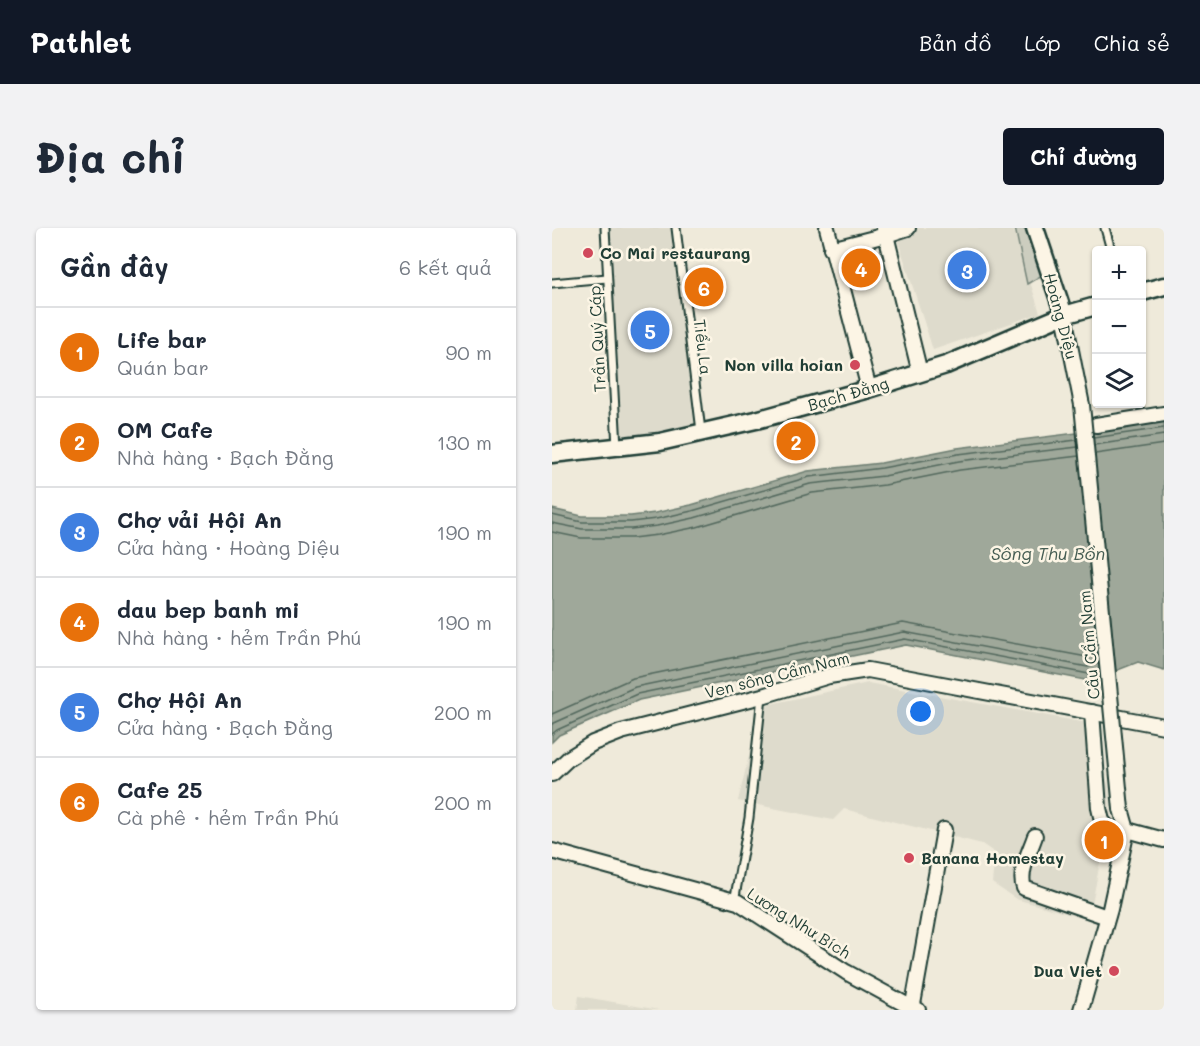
<!DOCTYPE html>
<html lang="vi">
<meta charset="utf-8">
<style>
:root{--surface:#fff;--page:#f2f2f3;--text:#1f2937;--muted:#747a83;--line:#e0e1e3;--accent:#111827}
body{margin:0;font-family:Mali,sans-serif;background:var(--page);color:var(--text)}
.controls{position:absolute;right:18px;top:18px;display:grid;overflow:hidden;border-radius:6px;box-shadow:0 2px 4px #0004}
.controls button{width:54px;height:54px;display:grid;place-items:center;padding:0;border:0;border-bottom:2px solid var(--line);background:var(--surface);color:var(--text);font:30px sans-serif}
.you{position:absolute;left:369px;top:484px;width:21px;height:21px;margin:-15px;border:4px solid #fff;border-radius:50%;background:#1a73e8;box-shadow:0 0 0 9px #1a73e833}
.badge{display:grid;place-items:center;width:39px;height:39px;border-radius:50%;background:var(--accent);color:#fff;font-size:20px;font-weight:700}
.pin{position:absolute;translate:-50% -50%;border:3px solid #fff;box-shadow:0 2px 6px #0006}
.list{margin:0;padding:0;list-style:none}
h2{display:flex;justify-content:space-between;align-items:center;height:78px;margin:0;padding:0 24px;font-size:26px}
h2 small{font-size:20px;font-weight:400;color:var(--muted)}
.list li{display:grid;grid-template-columns:39px 1fr auto;gap:18px;align-items:center;box-sizing:border-box;height:90px;padding:0 24px;border-top:2px solid var(--line)}
.list b{display:block;font-size:22px;white-space:nowrap}
.list p{margin:0;font-size:20px;white-space:nowrap;color:var(--muted)}
.list em{font-size:20px;font-style:normal;color:var(--muted)}
.icon{flex:none;width:33px;height:33px;fill:none;stroke:currentColor;stroke-width:2;stroke-linecap:round;stroke-linejoin:round}
.map{position:relative;flex:none;width:612px;height:782px;overflow:hidden;border-radius:6px}
header{display:flex;align-items:center;gap:36px;box-sizing:border-box;height:84px;padding:0 30px;background:var(--accent);color:#fff}
header strong{font-size:28px}
nav{display:flex;gap:33px;margin-inline-start:auto;font-size:21px}
.intro{display:flex;align-items:center;justify-content:space-between;box-sizing:border-box;height:144px;padding:0 36px}
h1{margin:0;font-size:42px}
.button{padding:15px 27px;border-radius:6px;background:var(--accent);color:#fff;font-size:21px;font-weight:700}
main{display:flex;gap:36px;padding:0 36px}
aside{flex:1;background:var(--surface);border-radius:6px;box-shadow:0 2px 4px #0004}
.map>svg:first-child{display:block}
.built{fill:#dedbcc}
.green{fill:#cccdbf;stroke:#76857a;stroke-width:1.5}
.water{fill:#9fa89a;stroke:#6c7d71;stroke-width:1.5}
.lines{fill:none;stroke-linecap:round;stroke-linejoin:round}
.shore{stroke:#52685d;stroke-width:1.5}
.service-casing{stroke:#1f3d34;stroke-width:11}
.minor-casing{stroke:#1f3d34;stroke-width:18}
.tertiary-casing{stroke:#1f3d34;stroke-width:21}
.service{stroke:#fcf5e5;stroke-width:7}
.minor{stroke:#fcf5e5;stroke-width:14}
.tertiary{stroke:#fcf5e5;stroke-width:16}
.minor-bridge-casing{stroke:#1f3d34;stroke-width:18;stroke-linecap:butt}
.minor-bridge{stroke:#fcf5e5;stroke-width:14}
.poi-dot{fill:#d1495b;stroke:#fcf5e5;stroke-width:2}
.labels{text-anchor:middle;stroke-width:5;stroke-linejoin:round;paint-order:stroke}
.poi-label{font-size:16px;font-weight:bold;fill:#1f3d34;stroke:#fcf5e5;text-anchor:start}
.street-label{font-size:16px;fill:#1f3d34;stroke:#fcf5e5}
.water-label{font-size:18px;font-style:italic;fill:#455d53;stroke:#fcf5e5}
</style>
<header>
<strong>Pathlet</strong>
<nav><a>Bản đồ</a><a>Lớp</a><a>Chia sẻ</a></nav>
</header>
<div class="intro"><h1>Địa chỉ</h1><a class="button">Chỉ đường</a></div>
<main>
<aside>
<h2>Gần đây<small>6 kết quả</small></h2>
<ul class="list">
<li><span class="badge" style="background:#e8710a">1</span><div><b>Life bar</b><p>Quán bar</p></div><em>90 m</em></li>
<li><span class="badge" style="background:#e8710a">2</span><div><b>OM Cafe</b><p>Nhà hàng · Bạch Đằng</p></div><em>130 m</em></li>
<li><span class="badge" style="background:#3f7fe0">3</span><div><b>Chợ vải Hội An</b><p>Cửa hàng · Hoàng Diệu</p></div><em>190 m</em></li>
<li><span class="badge" style="background:#e8710a">4</span><div><b>dau bep banh mi</b><p>Nhà hàng · hẻm Trần Phú</p></div><em>190 m</em></li>
<li><span class="badge" style="background:#3f7fe0">5</span><div><b>Chợ Hội An</b><p>Cửa hàng · Bạch Đằng</p></div><em>200 m</em></li>
<li><span class="badge" style="background:#e8710a">6</span><div><b>Cafe 25</b><p>Cà phê · hẻm Trần Phú</p></div><em>200 m</em></li>
</ul>
</aside>
<div class="map">
<svg width="612" height="782" viewBox="0 0 612 782">
<rect width="100%" height="100%" fill="#efeada"/>
<filter id="ink" filterUnits="userSpaceOnUse"><feTurbulence type="fractalNoise" baseFrequency=".0167" numOctaves="2"/><feDisplacementMap in="SourceGraphic" scale="12" xChannelSelector="R" yChannelSelector="G"/><feConvolveMatrix kernelMatrix="1 2 1 2 8 2 1 2 1" color-interpolation-filters="sRGB"/></filter>
<g filter="url(#ink)">
<g class="built">
<polygon points="56,0 124,0 145,203 68,216"/>
<polygon points="342,0 461,0 488,85 381,122"/>
<polygon points="316,455 540,496 557,560 560,604 552,613 537,692 464,671 440,655 443,625 430,616 292,581 281,592 186,573 209,478"/>
<polygon points="27,768 107,782 25,782"/>
</g>
<polygon class="green" points="463,0 476,0 492,46 475,56"/>
<polygon class="water" points="612,194 612,442 586,434 538,453 354,417 87,472 7,507 0,514 0,281 30,288 79,288 103,285 139,277 256,243 329,235 405,220"/>
<g class="lines">
<g class="shore">
<polyline points="541,210 612,200"/>
<polyline points="542,217 612,207"/>
<polyline points="543,226 612,216"/>
<polyline points="0,287 30,294 79,294 104,291 140,283 257,249 330,240 406,226 525,212"/>
<polyline points="0,295 30,301 79,301 105,298 142,290 258,256 332,248 407,233 526,219"/>
<polyline points="0,304 29,310 80,310 106,307 145,299 260,265 333,257 408,242 527,228"/>
<polyline points="0,486 81,450 351,395 535,429 546,426"/>
<polyline points="0,496 83,459 352,404 536,439 547,435"/>
<polyline points="0,506 5,502 85,466 353,411 537,446 547,443"/>
</g>
<g class="service-casing">
<g id="service">
<polyline points="53,0 65,219"/>
<polyline points="124,0 149,203"/>
<polyline points="553,0 559,22"/>
<polyline points="0,55 55,50"/>
<polyline points="182,674 197,590 210,468"/>
</g>
</g>
<g class="minor-casing">
<g id="minor">
<polyline points="275,0 317,161"/>
<polyline points="332,0 334,7 356,0"/>
<polyline points="279,21 334,7 368,145"/>
<polyline points="512,87 530,177"/>
<polyline points="544,197 612,186"/>
<polyline points="540,484 547,580 550,593 558,601 575,602 612,612"/>
<polyline points="0,546 17,530 41,515 69,504 210,468 277,448 316,442 612,498"/>
<path d="M483,608C478,623 466,645 472,660L555,689"/>
<polyline points="0,623 186,674 294,744 360,780 366,782"/>
<polyline points="360,782 392,602"/>
<polyline points="529,782 558,681 575,602 569,581"/>
</g>
</g>
<g class="tertiary-casing">
<g id="tertiary">
<polyline points="483,0 512,87"/>
<polyline points="590,64 612,58"/>
<polyline points="0,226 108,214 204,192 317,161 394,137 512,87 544,78"/>
</g>
</g>
<use href="#service" class="service"/>
<use href="#minor" class="minor"/>
<use href="#tertiary" class="tertiary"/>
<g class="minor-bridge-casing">
<polyline id="minor-bridge" points="530,177 569,581"/>
</g>
<use href="#minor-bridge" class="minor-bridge"/>
</g>
</g>
<g class="poi-dot">
<circle cx="36" cy="25" r="6"/>
<circle cx="303" cy="137" r="6"/>
<circle cx="357" cy="630" r="6"/>
<circle cx="562" cy="743" r="6"/>
</g>
<g class="labels">
<g class="poi-label">
<text x="48" y="31">Co Mai restaurang</text>
<text x="291" y="143" text-anchor="end">Non villa hoian</text>
<text x="369" y="636">Banana Homestay</text>
<text x="550" y="749" text-anchor="end">Dua Viet</text>
</g>
<g class="street-label">
<text transform="translate(509 88) rotate(75)" y="6">Hoàng Diệu</text>
<text transform="translate(45 111) rotate(-93)" y="6">Trần Quý Cáp</text>
<text transform="translate(151 119) rotate(83)" y="6">Tiểu La</text>
<text transform="translate(296 166) rotate(-16)" y="6">Bạch Đằng</text>
<text transform="translate(537 417) rotate(-95)" y="6">Cầu Cẩm Nam</text>
<text transform="translate(225 447) rotate(-14)" y="6">Ven sông Cẩm Nam</text>
<text transform="translate(247 695) rotate(32)" y="6">Lương Như Bích</text>
</g>
<g class="water-label">
<text x="496" y="332">Sông Thu Bồn</text>
</g>
</g>
</svg>
<div class="controls">
<button>+</button>
<button>−</button>
<button><svg class="icon" aria-label="layers" viewBox="0 0 24 24"><path d="M12 4l9 5-9 5-9-5zM3 14l9 5 9-5"/></svg></button>
</div>
<div class="you"></div>
<div class="pin badge" style="left:552px;top:612px;background:#e8710a">1</div>
<div class="pin badge" style="left:244px;top:213px;background:#e8710a">2</div>
<div class="pin badge" style="left:415px;top:42px;background:#3f7fe0">3</div>
<div class="pin badge" style="left:309px;top:40px;background:#e8710a">4</div>
<div class="pin badge" style="left:98px;top:102px;background:#3f7fe0">5</div>
<div class="pin badge" style="left:152px;top:59px;background:#e8710a">6</div>
</div>
</main>
